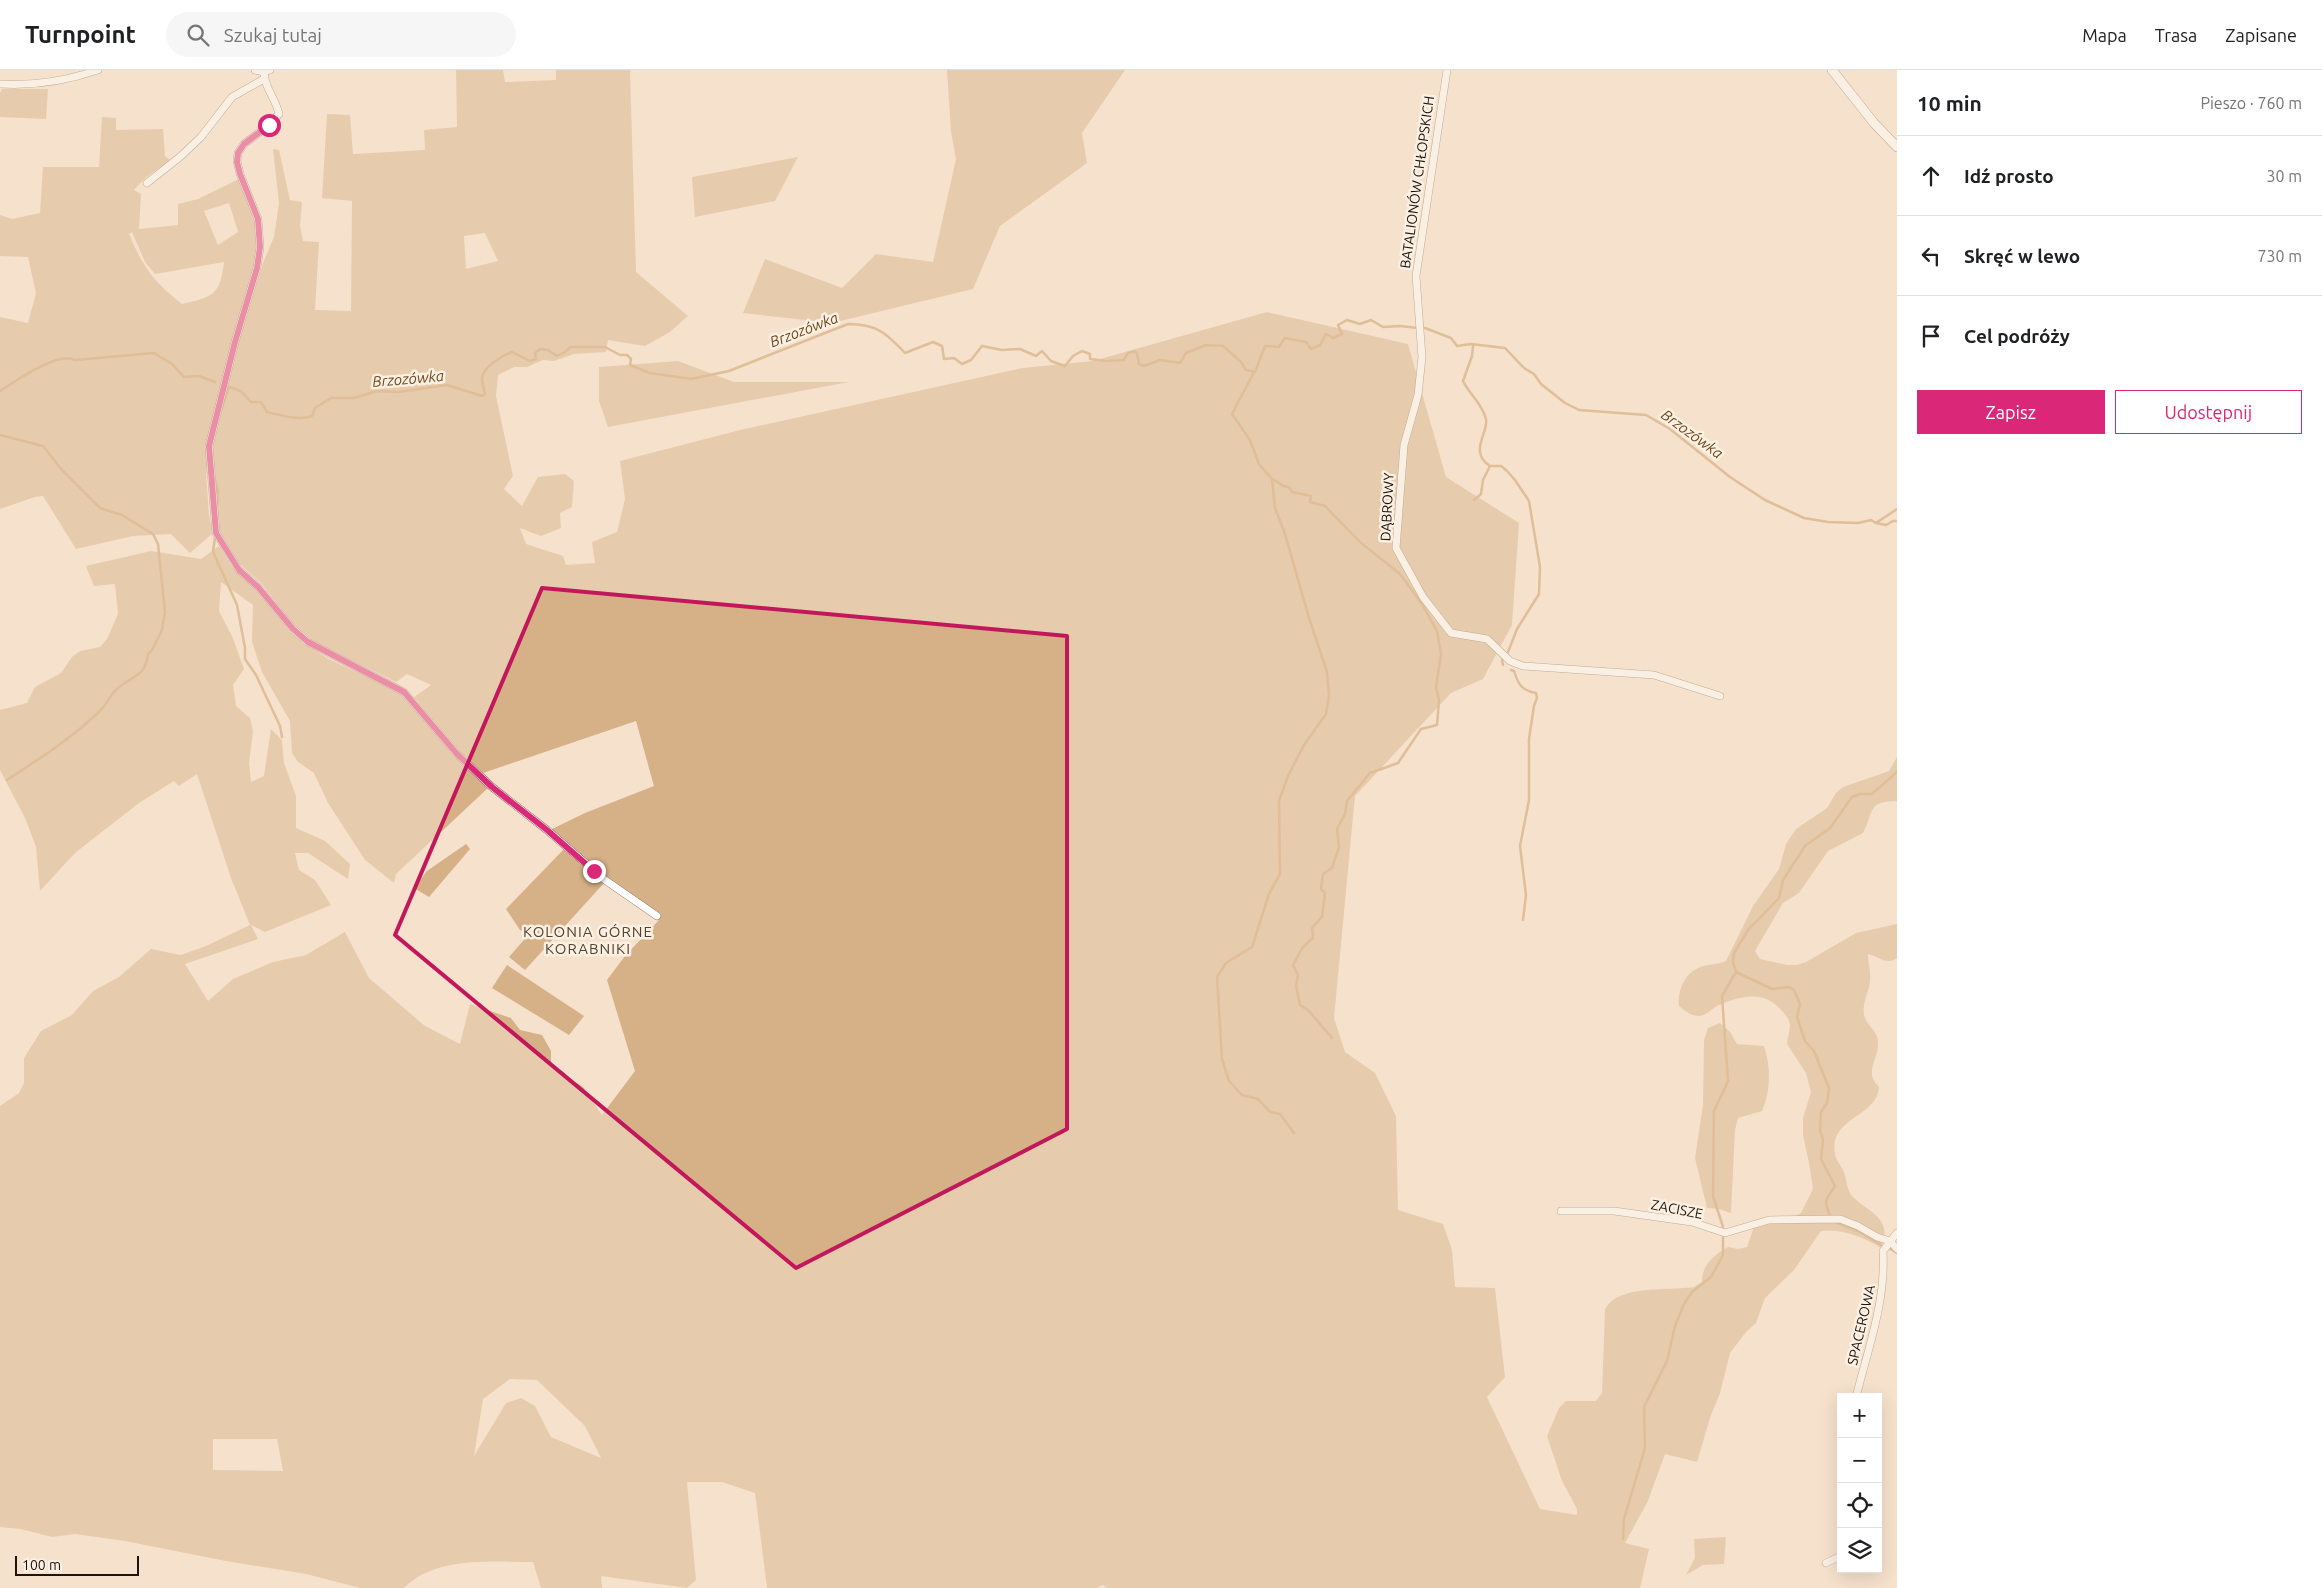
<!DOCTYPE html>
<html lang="pl">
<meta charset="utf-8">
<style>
:root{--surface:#fff;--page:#f6f6f6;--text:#202124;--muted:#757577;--line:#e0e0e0;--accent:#db2777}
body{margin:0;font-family:Ubuntu,sans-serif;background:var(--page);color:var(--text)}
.controls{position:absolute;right:15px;bottom:15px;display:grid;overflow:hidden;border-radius:0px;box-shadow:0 5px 20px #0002}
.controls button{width:45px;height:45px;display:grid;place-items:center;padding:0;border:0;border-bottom:1px solid var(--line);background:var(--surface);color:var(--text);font:25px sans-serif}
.scale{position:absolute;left:15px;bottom:12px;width:124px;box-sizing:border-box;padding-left:5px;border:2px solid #1c150e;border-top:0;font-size:14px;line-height:18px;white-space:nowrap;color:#1c150e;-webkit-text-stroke:4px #fcf0e3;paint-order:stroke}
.stop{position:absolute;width:15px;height:15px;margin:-11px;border:4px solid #db2777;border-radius:50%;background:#fff}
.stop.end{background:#db2777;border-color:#fff;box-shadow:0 1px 5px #0008}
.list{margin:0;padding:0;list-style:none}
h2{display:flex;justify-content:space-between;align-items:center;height:65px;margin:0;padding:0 20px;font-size:21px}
h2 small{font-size:16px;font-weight:400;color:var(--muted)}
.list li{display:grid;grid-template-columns:32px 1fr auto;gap:15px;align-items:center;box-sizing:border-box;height:80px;padding:0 20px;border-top:1px solid var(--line)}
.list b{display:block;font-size:19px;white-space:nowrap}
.list em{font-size:16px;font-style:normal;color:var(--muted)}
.actions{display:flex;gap:10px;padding:15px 20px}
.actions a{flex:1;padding:11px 0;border:1px solid var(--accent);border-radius:0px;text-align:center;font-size:18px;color:var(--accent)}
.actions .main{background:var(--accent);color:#fff}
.icon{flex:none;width:28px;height:28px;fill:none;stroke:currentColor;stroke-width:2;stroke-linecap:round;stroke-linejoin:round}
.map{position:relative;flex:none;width:1897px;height:1518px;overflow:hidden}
header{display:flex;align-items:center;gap:30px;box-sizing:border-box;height:70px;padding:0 25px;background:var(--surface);border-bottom:1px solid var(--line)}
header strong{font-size:24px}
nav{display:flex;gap:28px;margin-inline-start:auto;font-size:18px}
.search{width:350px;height:45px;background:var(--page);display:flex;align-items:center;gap:12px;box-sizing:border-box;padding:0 18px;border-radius:28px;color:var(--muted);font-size:19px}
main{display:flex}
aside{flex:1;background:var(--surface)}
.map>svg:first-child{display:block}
.green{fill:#d6b087;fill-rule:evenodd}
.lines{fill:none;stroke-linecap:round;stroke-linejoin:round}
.stream{stroke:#c49259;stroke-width:2.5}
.minor-casing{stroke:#7b6a57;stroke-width:8}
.tertiary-casing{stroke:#7b6a57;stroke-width:10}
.minor{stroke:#fff;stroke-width:7}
.tertiary{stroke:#fff;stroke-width:9}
.route{stroke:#db2777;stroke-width:6}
.marked{fill:none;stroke:#c2185b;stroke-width:4;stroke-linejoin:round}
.labels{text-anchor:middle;stroke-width:5;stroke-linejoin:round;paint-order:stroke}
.street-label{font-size:14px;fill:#1c150e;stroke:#fcf0e3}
.water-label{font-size:15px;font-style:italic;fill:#6d4a1f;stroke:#fcf0e3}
.neighbourhood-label{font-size:15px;letter-spacing:1px;fill:#534332;stroke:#fcf0e3}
</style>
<header>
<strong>Turnpoint</strong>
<div class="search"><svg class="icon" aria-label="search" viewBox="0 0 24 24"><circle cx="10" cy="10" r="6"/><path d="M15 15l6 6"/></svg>Szukaj tutaj</div>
<nav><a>Mapa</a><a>Trasa</a><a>Zapisane</a></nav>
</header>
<main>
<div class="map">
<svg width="1897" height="1518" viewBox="0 0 1897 1518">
<rect width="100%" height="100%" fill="#f5e1cc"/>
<g class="green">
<path d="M456,0H503L505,12L556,10V0H630L636,202L688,246L670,262L645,276L608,270L606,282L574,284L554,291L543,290L527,297H514L498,305L496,326L513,406L504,419L522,436L538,407L565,404L574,411L572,437L560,443L561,458L541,466L520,458L526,474L563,486L566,495L595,493L592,472L617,462L625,429L620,391L740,360L1022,298L1093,291L1267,242L1408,274L1446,407L1519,453L1512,555L1483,609L1451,623L1355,726L1334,948L1345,982L1375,1003L1396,1046L1398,1140L1443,1154L1452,1180L1455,1217L1495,1218L1505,1307L1487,1327L1540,1439L1577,1445V1439L1562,1411L1547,1366L1559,1338L1566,1331H1596L1602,1323L1605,1240C1616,1214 1670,1221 1694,1217L1702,1212C1702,1194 1714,1185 1728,1177L1738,1179L1747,1177L1756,1151L1793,1147L1801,1143L1813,1119L1809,1093L1803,1065V1048L1811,1022L1806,1003L1787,974C1787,968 1790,961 1790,955C1789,948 1785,944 1780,939C1763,920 1740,926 1719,935C1712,938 1706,946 1699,946C1691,946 1685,941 1679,936C1677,922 1684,904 1698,898C1707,894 1717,895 1726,891L1753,836L1779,799L1786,774L1796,759L1827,738L1836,723L1843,717L1889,701L1897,687V731C1867,731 1874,742 1863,763L1828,781L1799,823L1783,833L1755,881L1760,889L1787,895H1797L1806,892L1856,863L1897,854V888C1887,896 1878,886 1868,884C1868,893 1871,901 1870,911C1869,922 1862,932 1864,945C1866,955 1877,960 1878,971C1879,991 1863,1001 1879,1017C1877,1048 1828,1047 1835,1084C1836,1091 1842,1096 1844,1102C1847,1110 1846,1120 1853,1127C1871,1144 1893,1148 1881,1178C1864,1167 1840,1158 1821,1161L1794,1200L1765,1228L1756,1253L1746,1262L1730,1283L1720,1323L1710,1348L1697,1392L1665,1384L1648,1431L1625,1473L1649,1479L1640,1518H1107L1102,1515L1098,1518H767L755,1423L722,1412H687L696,1510L687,1518L601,1506L602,1518H541L533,1492C491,1492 436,1486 404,1518H360L306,1504L226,1491L125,1471L75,1464L52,1467L21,1459L0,1457V1036L19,1023L24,1013V988L41,961L72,945L93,921L119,907L151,879L181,885L206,876L250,855L231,808L197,704L179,716L174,711L139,733L75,783L40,821L36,777L25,748L0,700V640L27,633L35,617L61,603L72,587L80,581L100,577L107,569L118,544L115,514L94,516L86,496L151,481L201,489L219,476L232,497L257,520L289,561L305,574L329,589L401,623L412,634L451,683L488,718L396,804L394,813L365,790L328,733L314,703L298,692L292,683L290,651L262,602L252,572L253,535L221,512L219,541L232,566L244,599L233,615L236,636L250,648L253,661L249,693L251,712L264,706L271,659L282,670L284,693L296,726V758L325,771L350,794L348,809L308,783H295L299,800L315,810L331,835L265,862L251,855L258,869L185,894L208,931L233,909L273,892L306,885L345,862L369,908L425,956L460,974L470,934L511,948L520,960L542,965L551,981V997L583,1017L602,1045L635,1001L607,910L625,886L659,850L652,839L615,814L550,760L585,743L654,716L636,651L483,703L459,681L414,627L431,615L407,604L396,612L310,570L295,557L262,514L240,494L217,458L213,402L206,403L209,445L213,463L190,483L171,464L133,466L76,479L43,426L35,427L0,439V247L28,253L36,223L28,187L0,186V145L12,149L40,143L43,97H99L102,47L116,48V60L163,59L165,86L170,90L145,108L134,120L141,124L139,159L178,155V134L198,129L239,109L255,149L257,177L254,198L235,262L244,255L263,193L274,167L279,133L273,79L279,80L290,130L302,132L300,156L303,171L319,172L315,240L351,241L352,131L322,128L327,44L350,45L353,84L425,80L424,60L457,57ZM229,133L238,162L218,175L204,141ZM132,162L145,192L155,204L224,192C220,226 212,227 182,234C153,211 143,197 129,164ZM485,163L498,191L466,199L464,166ZM510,1309L537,1310L585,1356L601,1388L551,1367L535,1336L521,1328L506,1333L474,1386L483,1329ZM213,1369H277L283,1401L213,1400Z"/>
<polygon points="947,0 1125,0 1082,63 1087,93 1000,156 973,219 832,253 743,243 765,189 842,218 876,184 933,192 956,89 951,62"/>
<polygon points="2,19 48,19 46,49 0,47 0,23"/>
<polygon points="798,87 775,131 695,147 692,107"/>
<polygon points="678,291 734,312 849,312 608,357 599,331 599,297"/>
<polygon points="466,774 470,779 429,827 414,818 427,801"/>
<polygon points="564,779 604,813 525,900 509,887 529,864 520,860 506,839"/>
<polygon points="507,895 584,946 569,965 492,918"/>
<path d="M1720,953L1730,962L1737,974L1764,976C1771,996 1771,1022 1762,1041L1738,1048L1735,1060L1731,1143L1719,1139L1707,1138L1695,1088L1703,1035L1704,970L1708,958Z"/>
<polygon points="1726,1467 1724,1494 1703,1495 1686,1505 1695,1488 1694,1469"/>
</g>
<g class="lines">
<g class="stream">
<polyline points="1425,258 1451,268 1457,276 1471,274 1505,278 1524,298 1534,304 1541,314 1565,333 1579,340 1646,345 1670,359 1730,407 1765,430 1804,448 1828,452 1858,453 1871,450 1876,453 1897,439"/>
<path d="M1473,276L1472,286L1463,311C1469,324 1482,333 1486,349C1489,362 1468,382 1490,396L1483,410L1481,424L1474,430"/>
<polyline points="1254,302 1232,344 1250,370 1259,394 1272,409 1275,438 1285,464 1309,548 1327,602 1329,625 1326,644 1304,675 1288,706 1279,731 1280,804 1269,824 1252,877 1226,893 1217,907 1222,989 1229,1011 1242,1025 1258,1029 1270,1042 1280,1044 1294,1063"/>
<path d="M227,316L241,321L251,332H261L267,342C281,345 298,351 312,346L315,338L331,328H354L377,321L398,322L447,315L482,326L485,324C484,320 482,313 482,308C483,297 503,285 512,282L530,291L536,289L535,283L540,279L548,280L557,286L565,282L571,277H605L620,285H627L631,289L630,295L650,303L691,309L729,301L848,254C877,254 886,263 905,283L933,272L942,276L944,289L954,288L962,294L971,290L982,276L1002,280L1020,279L1036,286L1042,281L1051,291L1065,296L1073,286L1082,281L1090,284V289L1106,291L1124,290L1128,283L1135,281L1137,284L1139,294L1144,296L1160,290L1180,293L1186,283L1206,275L1223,276L1241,292L1246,300L1255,302L1265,276L1279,277L1285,268L1306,272L1311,279L1320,275L1326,264L1333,268L1342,264L1338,255L1347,250L1360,254L1371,250L1383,257L1400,256L1418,258"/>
<path d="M0,321C16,311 58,281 75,290L154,283L172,294L184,307L199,306L215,312"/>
<polyline points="221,340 229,317"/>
<path d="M0,365L43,376L61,399L100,438L122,445L153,464L158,474L165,542L162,560L152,580L148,584C145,607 134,605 119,617C111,623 107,634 100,641C72,668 39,689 7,710"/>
<polyline points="1490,396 1501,396 1507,401 1515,410 1529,431 1540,497 1539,524 1517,559 1508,582"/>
<polyline points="215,409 218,421 217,438"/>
<polyline points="1273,409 1283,416 1289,417 1292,422 1311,426 1310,432 1325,436 1360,472 1400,504 1422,534 1437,561 1441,584 1436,617 1439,630 1437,655 1421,659 1398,693 1370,703 1347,731 1345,744 1337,759 1339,777 1332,798 1323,804 1321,819 1325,823 1322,847 1312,858 1313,868 1303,877 1293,895 1298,905 1296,916 1300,935 1309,941 1332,968"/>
<polyline points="1876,453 1886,455 1893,451 1897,451"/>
<polyline points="215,467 213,482 237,535 245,578 245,589 256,605 280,656 282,667"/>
<polyline points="1502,590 1503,595"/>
<path d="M1511,600L1514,601C1518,614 1522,621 1536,623L1537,628L1534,636L1529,669V730L1520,776L1526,825L1523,850"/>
<path d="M1830,1146C1823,1130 1826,1129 1835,1116L1821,1089L1823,1069L1820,1061L1821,1042L1827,1033L1829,1018L1814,981L1805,971L1797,947L1800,934L1794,920L1789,917L1772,919L1736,902L1733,892L1734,883L1748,860L1779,828L1783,810L1805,776L1830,758L1852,727L1860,724H1872L1897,702"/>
<polyline points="1837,1153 1858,1161 1881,1175"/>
<polyline points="1723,1157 1713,1126 1714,1041 1728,1011 1722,926 1736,902"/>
<polyline points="1889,1178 1897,1183"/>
<polyline points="1623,1469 1624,1449 1645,1378 1644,1337 1667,1291 1675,1256 1684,1234 1693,1221 1711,1207 1723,1185 1723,1167"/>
</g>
<g class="minor-casing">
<g id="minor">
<polyline points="255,0 264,2 270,0"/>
<polyline points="1447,0 1416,206 1422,287 1418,325 1404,375 1396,478 1423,527 1451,563 1487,569 1510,591 1523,596 1654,605 1720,626"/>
<path d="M264,2C264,17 276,29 279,44L269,55L244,74L238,83L237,91L240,104L258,149L260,177L257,198L235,272L209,376L216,463L239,500L258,517L293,559L308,572L404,622L457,684L492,717L547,760L605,810L657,846"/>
<path d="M0,14C34,16 66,11 98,0"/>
<polyline points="147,113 181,86 201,67 232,27 264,9"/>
<polyline points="1561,1141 1614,1141 1692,1152 1725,1163 1769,1150 1840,1149 1858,1156 1877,1167 1890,1171 1897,1179"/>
<path d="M1856,1327C1868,1279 1886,1231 1883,1181L1897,1163"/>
<polyline points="1826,1493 1841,1486"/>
</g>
</g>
<g class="tertiary-casing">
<polyline id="tertiary" points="1832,0 1874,53 1897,77"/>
</g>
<use href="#minor" class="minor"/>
<use href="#tertiary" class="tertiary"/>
</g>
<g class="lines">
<polyline class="route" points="269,55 244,74 238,83 237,92 240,104 258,149 260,177 257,198 235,272 209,376 216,463 239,500 258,517 293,559 308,572 404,622 457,684 492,717 547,760 594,801"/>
</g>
<path d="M0 0H1897V1518H0ZM542,518L1067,566V1059L796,1198L395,865Z" fill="#f5e1cc" fill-opacity=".55" fill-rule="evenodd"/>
<path class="marked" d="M542,518L1067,566V1059L796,1198L395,865Z"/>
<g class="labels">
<g class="street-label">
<text transform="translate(1417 112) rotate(-82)" y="5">BATALIONÓW CHŁOPSKICH</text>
<text transform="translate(1387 437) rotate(-87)" y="5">DĄBROWY</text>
<text transform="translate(1677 1139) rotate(11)" y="5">ZACISZE</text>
<text transform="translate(1861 1255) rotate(-77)" y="5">SPACEROWA</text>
</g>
<g class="water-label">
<text transform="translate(804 260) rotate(-21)" y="5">Brzozówka</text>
<text transform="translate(408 309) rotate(-5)" y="5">Brzozówka</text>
<text transform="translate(1692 364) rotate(36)" y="5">Brzozówka</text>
</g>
<g class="neighbourhood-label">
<text x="588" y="867">KOLONIA GÓRNE<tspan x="588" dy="17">KORABNIKI</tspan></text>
</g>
</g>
</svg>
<div class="controls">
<button>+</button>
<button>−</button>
<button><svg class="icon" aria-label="locate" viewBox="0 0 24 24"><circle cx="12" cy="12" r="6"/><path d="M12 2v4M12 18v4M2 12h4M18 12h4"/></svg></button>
<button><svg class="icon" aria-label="layers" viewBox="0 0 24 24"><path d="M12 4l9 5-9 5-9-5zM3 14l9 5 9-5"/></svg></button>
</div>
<div class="scale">100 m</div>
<div class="stop" style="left:269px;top:55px"></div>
<div class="stop end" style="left:594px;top:801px"></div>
</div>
<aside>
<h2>10 min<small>Pieszo · 760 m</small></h2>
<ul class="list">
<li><svg class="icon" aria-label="ahead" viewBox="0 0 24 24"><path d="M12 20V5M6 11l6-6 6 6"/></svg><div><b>Idź prosto</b></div><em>30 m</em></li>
<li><svg class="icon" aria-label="left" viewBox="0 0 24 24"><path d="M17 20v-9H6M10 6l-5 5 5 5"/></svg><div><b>Skręć w lewo</b></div><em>730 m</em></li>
<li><svg class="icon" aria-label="arrive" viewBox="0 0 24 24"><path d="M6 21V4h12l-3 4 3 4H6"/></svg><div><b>Cel podróży</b></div></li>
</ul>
<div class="actions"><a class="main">Zapisz</a><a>Udostępnij</a></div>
</aside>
</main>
